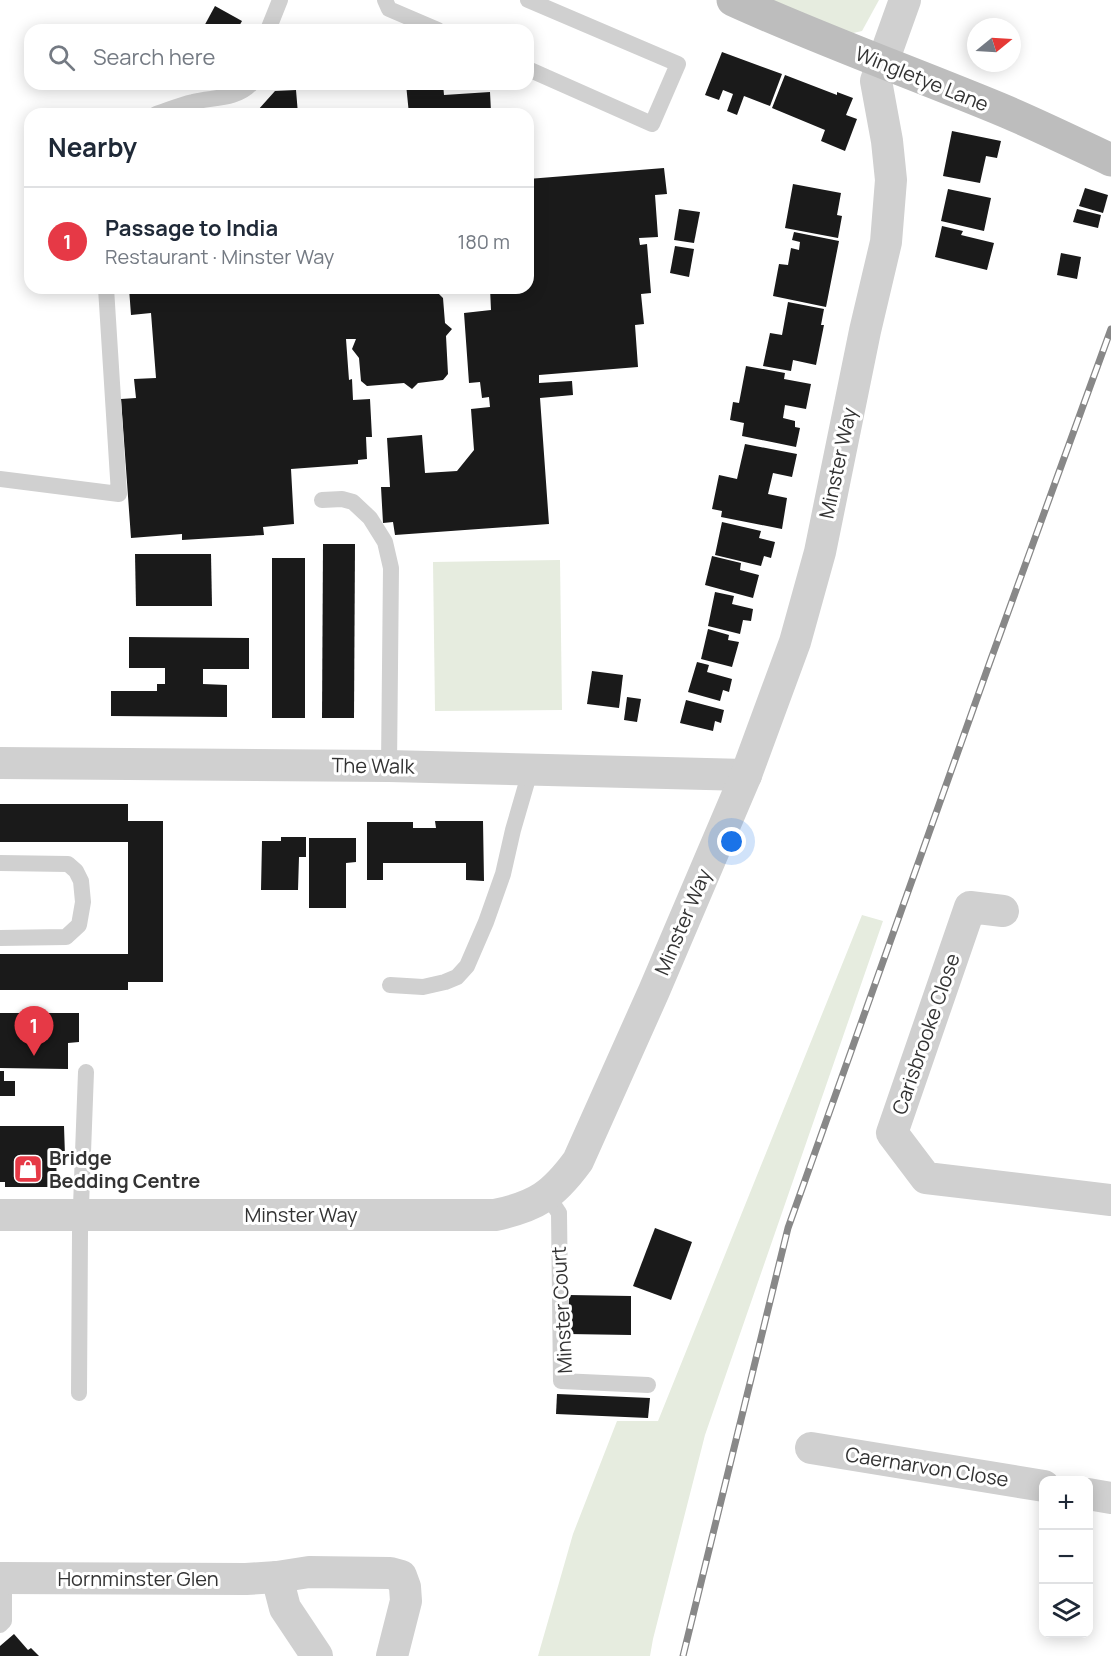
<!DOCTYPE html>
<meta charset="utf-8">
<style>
:root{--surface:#fff;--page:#f6f6f7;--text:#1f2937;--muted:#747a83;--line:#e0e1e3;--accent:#e63946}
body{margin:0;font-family:Manrope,sans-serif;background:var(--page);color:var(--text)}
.controls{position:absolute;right:18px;bottom:18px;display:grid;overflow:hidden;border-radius:12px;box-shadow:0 3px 15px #0003}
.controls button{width:54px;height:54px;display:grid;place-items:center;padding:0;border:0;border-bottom:2px solid var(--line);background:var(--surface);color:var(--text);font:30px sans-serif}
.compass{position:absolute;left:967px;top:18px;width:54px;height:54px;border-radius:50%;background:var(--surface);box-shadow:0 3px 15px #0003;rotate:72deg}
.you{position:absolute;left:732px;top:842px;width:21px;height:21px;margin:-15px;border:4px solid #fff;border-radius:50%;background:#1a73e8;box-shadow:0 0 0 9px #1a73e833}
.badge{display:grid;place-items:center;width:39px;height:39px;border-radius:50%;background:var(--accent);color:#fff;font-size:20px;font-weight:700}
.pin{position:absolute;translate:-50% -50px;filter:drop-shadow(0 2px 3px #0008)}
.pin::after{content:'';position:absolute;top:32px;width:21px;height:18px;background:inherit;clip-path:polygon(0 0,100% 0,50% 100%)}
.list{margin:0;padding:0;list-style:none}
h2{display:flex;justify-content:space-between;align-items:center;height:78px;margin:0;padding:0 24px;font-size:26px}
h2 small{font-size:20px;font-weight:400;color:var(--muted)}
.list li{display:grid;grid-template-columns:39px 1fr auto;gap:18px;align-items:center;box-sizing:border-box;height:108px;padding:0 24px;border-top:2px solid var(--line)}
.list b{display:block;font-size:22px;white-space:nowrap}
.list p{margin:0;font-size:20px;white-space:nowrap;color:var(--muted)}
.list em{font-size:20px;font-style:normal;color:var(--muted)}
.icon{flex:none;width:33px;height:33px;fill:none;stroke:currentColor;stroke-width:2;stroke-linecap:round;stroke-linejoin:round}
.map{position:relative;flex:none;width:1111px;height:1656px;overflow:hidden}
.search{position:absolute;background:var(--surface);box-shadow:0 3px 15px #0003;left:24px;top:24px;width:510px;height:66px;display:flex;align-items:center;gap:15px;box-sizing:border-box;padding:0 21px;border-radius:18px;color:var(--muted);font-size:22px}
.panel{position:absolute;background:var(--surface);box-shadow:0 3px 15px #0003;left:24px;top:108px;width:510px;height:186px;border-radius:18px}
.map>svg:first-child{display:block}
.green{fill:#e6ecdf}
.building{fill:#1a1a1a}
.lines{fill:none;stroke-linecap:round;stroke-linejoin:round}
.lane{stroke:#d0d0d0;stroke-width:16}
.street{stroke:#d0d0d0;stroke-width:32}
.secondary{stroke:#bdbdbd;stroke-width:33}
.rail-casing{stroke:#888;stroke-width:7}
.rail{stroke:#fff;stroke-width:4.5;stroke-dasharray:14;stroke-linecap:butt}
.labels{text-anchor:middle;stroke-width:6;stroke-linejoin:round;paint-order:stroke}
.street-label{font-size:20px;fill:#333;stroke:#fff}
.poi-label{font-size:20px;font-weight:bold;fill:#333;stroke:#fff;text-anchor:start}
</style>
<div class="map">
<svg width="1111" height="1656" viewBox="0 0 1111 1656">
<rect width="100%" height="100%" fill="#fff"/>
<g class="green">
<polygon points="765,0 879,0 862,31 849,34"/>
<polygon points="560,560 562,710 435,711 433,562"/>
<polygon points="862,915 883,921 705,1435 653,1639 650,1656 538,1656 573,1534 617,1421 658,1421"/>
</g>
<g class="building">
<polygon points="215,6 242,21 237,30 202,30"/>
<polygon points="722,52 782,74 770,106 744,96 737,115 727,111 733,94 723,90 719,100 705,95"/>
<polygon points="785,75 837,95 837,92 853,98 846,115 857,119 845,151 821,141 825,130 772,108"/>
<polygon points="406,84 443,84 444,95 490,92 491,112 519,110 519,114 409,114"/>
<polygon points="296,90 298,114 233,114 233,112 258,110 275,91"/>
<polygon points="952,131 1001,141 997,158 986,156 980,183 943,176"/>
<polygon points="664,168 667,194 655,195 658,237 639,238 640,245 647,244 651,293 641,294 644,324 635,325 638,367 539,375 539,383 572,381 573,395 540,398 549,524 395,535 393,522 383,523 381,487 390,487 387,438 422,435 425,473 457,471 474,450 471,409 490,407 489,397 482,398 480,382 469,383 464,313 491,310 490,288 528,288 528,179"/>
<polygon points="793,184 841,193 837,215 842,216 838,238 785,228"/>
<polygon points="1085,188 1108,195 1103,213 1079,206"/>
<polygon points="948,189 991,198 984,231 941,221"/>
<polygon points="679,209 700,212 694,243 674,240"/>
<polygon points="1077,209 1101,215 1098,228 1073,222"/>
<polygon points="942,226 963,231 961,235 994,243 987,270 935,257"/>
<polygon points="794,232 839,241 826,307 773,296 779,264 788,265 791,248 799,250 800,242 792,240"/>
<polygon points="675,246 694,249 689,277 670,273"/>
<polygon points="1061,253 1081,257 1077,279 1057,275"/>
<polygon points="129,288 416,288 417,294 437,292 443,298 445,323 452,329 446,336 448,374 443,380 418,383 412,389 404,383 367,386 361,381 359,358 352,349 356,339 346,339 349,380 352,379 353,400 370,399 372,437 366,437 367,459 358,460 358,464 291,469 294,524 263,527 264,535 182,540 182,534 131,538 121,399 136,398 134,379 156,378 151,313 131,315"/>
<polygon points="788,302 824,309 821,325 824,325 816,365 793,360 791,371 763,366 770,333 782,335"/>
<polygon points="746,366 785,373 784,379 811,384 806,409 785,405 783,418 795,421 795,427 800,428 796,447 742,436 744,423 730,420 733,402 739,403"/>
<polygon points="745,444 797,454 792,477 773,473 768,494 787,498 782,529 721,517 722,511 712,509 719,475 737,479"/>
<polygon points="722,522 761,531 759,538 775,542 771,558 764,556 761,566 715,555"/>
<polygon points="323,544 355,544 354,718 322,718"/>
<polygon points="135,554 211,554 212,606 136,606"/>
<polygon points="712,556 741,563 740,570 759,575 753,598 705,585"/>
<rect x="272" y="558" width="33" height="160"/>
<polygon points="715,592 734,596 732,604 753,609 751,621 743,620 740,634 708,626"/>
<polygon points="708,629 729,635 728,640 739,642 732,667 701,659"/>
<polygon points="129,637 249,638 249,669 203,669 203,684 227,685 227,717 111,716 111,691 157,691 157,684 165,684 165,668 129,668"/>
<polygon points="697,662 709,665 707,672 732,679 729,692 723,690 720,701 688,692"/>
<polygon points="592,671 623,675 619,708 587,704"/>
<polygon points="627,697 641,699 637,722 624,720"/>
<polygon points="686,700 724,710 721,723 715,721 713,731 680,723"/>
<polygon points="0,804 128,804 128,821 163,821 163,982 128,982 128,990 0,990 0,954 128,954 128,842 0,842"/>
<polygon points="435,821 483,821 484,881 466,880 466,863 383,863 383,880 367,880 367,822 413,822 413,828 436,828"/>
<polygon points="281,837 306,837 306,857 299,857 298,890 261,890 262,841 281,841"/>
<polygon points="309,838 356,838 356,862 346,863 346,908 309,908"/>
<polygon points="0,1013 79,1013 79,1042 68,1043 68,1069 0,1068"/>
<polygon points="0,1071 4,1071 4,1081 15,1081 15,1096 0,1096"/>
<polygon points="0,1126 64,1126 65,1156 56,1156 57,1187 5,1187 5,1182 0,1182"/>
<polygon points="655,1228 692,1242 671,1300 633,1286"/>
<polygon points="569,1295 631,1296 631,1335 568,1334"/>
<polygon points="557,1394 650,1398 648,1418 556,1414"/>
<polygon points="14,1634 28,1650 31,1648 39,1656 0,1656 0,1646"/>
</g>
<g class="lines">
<g class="lane">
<polyline points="385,0 389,9 438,30"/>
<polyline points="268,30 280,0"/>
<polyline points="528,69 652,124 678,64 528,0"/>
<path d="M156,114C168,110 180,105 193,102C212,97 236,100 251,84"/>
<polyline points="0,479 119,494 106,288"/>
<polyline points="322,500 342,499 353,502 370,518 385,542 391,568 389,766"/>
<polyline points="0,863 68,864 76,871 81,881 83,902 79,925 66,937 0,938"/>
<polyline points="390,985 423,987 445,982 457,977 467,966 486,922 503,874 513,830 531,768"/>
<polyline points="547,1195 559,1213 561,1381 648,1385"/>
<polyline points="79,1393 80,1233 86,1072"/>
<polyline points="0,1625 4,1621 4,1578"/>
</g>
<g class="street">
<polyline points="0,763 389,766 746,775"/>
<polyline points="1003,911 970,907 892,1133 926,1178 1111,1200"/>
<path d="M0,1215H495C537,1206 553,1195 578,1161L654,991L746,775L795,642L820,552L865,331L886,242L891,180L887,141L876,81L905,0"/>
<polyline points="811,1448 1044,1486"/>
<polyline points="1088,1494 1111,1498"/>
<polyline points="277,1577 285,1608 317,1656"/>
<polyline points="0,1578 246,1579 277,1577 309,1572 390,1573 401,1576 405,1587 406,1601 392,1656"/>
</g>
<path class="secondary" d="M733,0C823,41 916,74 1007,112C1042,127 1077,144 1111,160"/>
<g class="rail-casing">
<polyline id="rail" points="683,1656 788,1228 991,659 1111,329"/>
</g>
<use href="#rail" class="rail"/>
</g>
<defs>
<g id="shop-square" transform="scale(1.5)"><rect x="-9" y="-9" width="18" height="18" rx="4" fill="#e63946" stroke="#fff"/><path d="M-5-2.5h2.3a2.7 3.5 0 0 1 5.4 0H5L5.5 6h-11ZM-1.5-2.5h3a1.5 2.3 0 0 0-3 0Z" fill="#fff"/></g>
</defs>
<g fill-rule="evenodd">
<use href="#shop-square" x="28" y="1169"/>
</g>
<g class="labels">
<g class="street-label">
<text transform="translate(922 79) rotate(22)" y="7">Wingletye Lane</text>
<text transform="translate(838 463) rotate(-78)" y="7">Minster Way</text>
<text transform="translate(373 766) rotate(1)" y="7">The Walk</text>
<text transform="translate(683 922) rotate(-67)" y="7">Minster Way</text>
<text transform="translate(926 1034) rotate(-71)" y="7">Carisbrooke Close</text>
<text x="301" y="1222">Minster Way</text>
<text transform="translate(562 1310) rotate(-93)" y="7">Minster Court</text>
<text transform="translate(927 1467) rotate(9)" y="7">Caernarvon Close</text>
<text x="138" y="1586">Hornminster Glen</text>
</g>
<g class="poi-label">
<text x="49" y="1165">Bridge<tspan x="49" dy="23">Bedding Centre</tspan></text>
</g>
</g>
</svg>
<div class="controls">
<button>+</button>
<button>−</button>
<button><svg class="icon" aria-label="layers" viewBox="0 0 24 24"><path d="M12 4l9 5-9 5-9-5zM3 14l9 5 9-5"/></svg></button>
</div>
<svg class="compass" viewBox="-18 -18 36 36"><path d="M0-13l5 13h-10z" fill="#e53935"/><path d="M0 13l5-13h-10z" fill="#747a83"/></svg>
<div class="you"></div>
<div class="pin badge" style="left:34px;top:1056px">1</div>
<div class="search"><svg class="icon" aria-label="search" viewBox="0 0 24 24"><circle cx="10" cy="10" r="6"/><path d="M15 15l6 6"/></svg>Search here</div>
<section class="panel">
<h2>Nearby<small></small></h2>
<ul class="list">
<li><span class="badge">1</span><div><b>Passage to India</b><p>Restaurant · Minster Way</p></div><em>180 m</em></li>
</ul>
</section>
</div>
